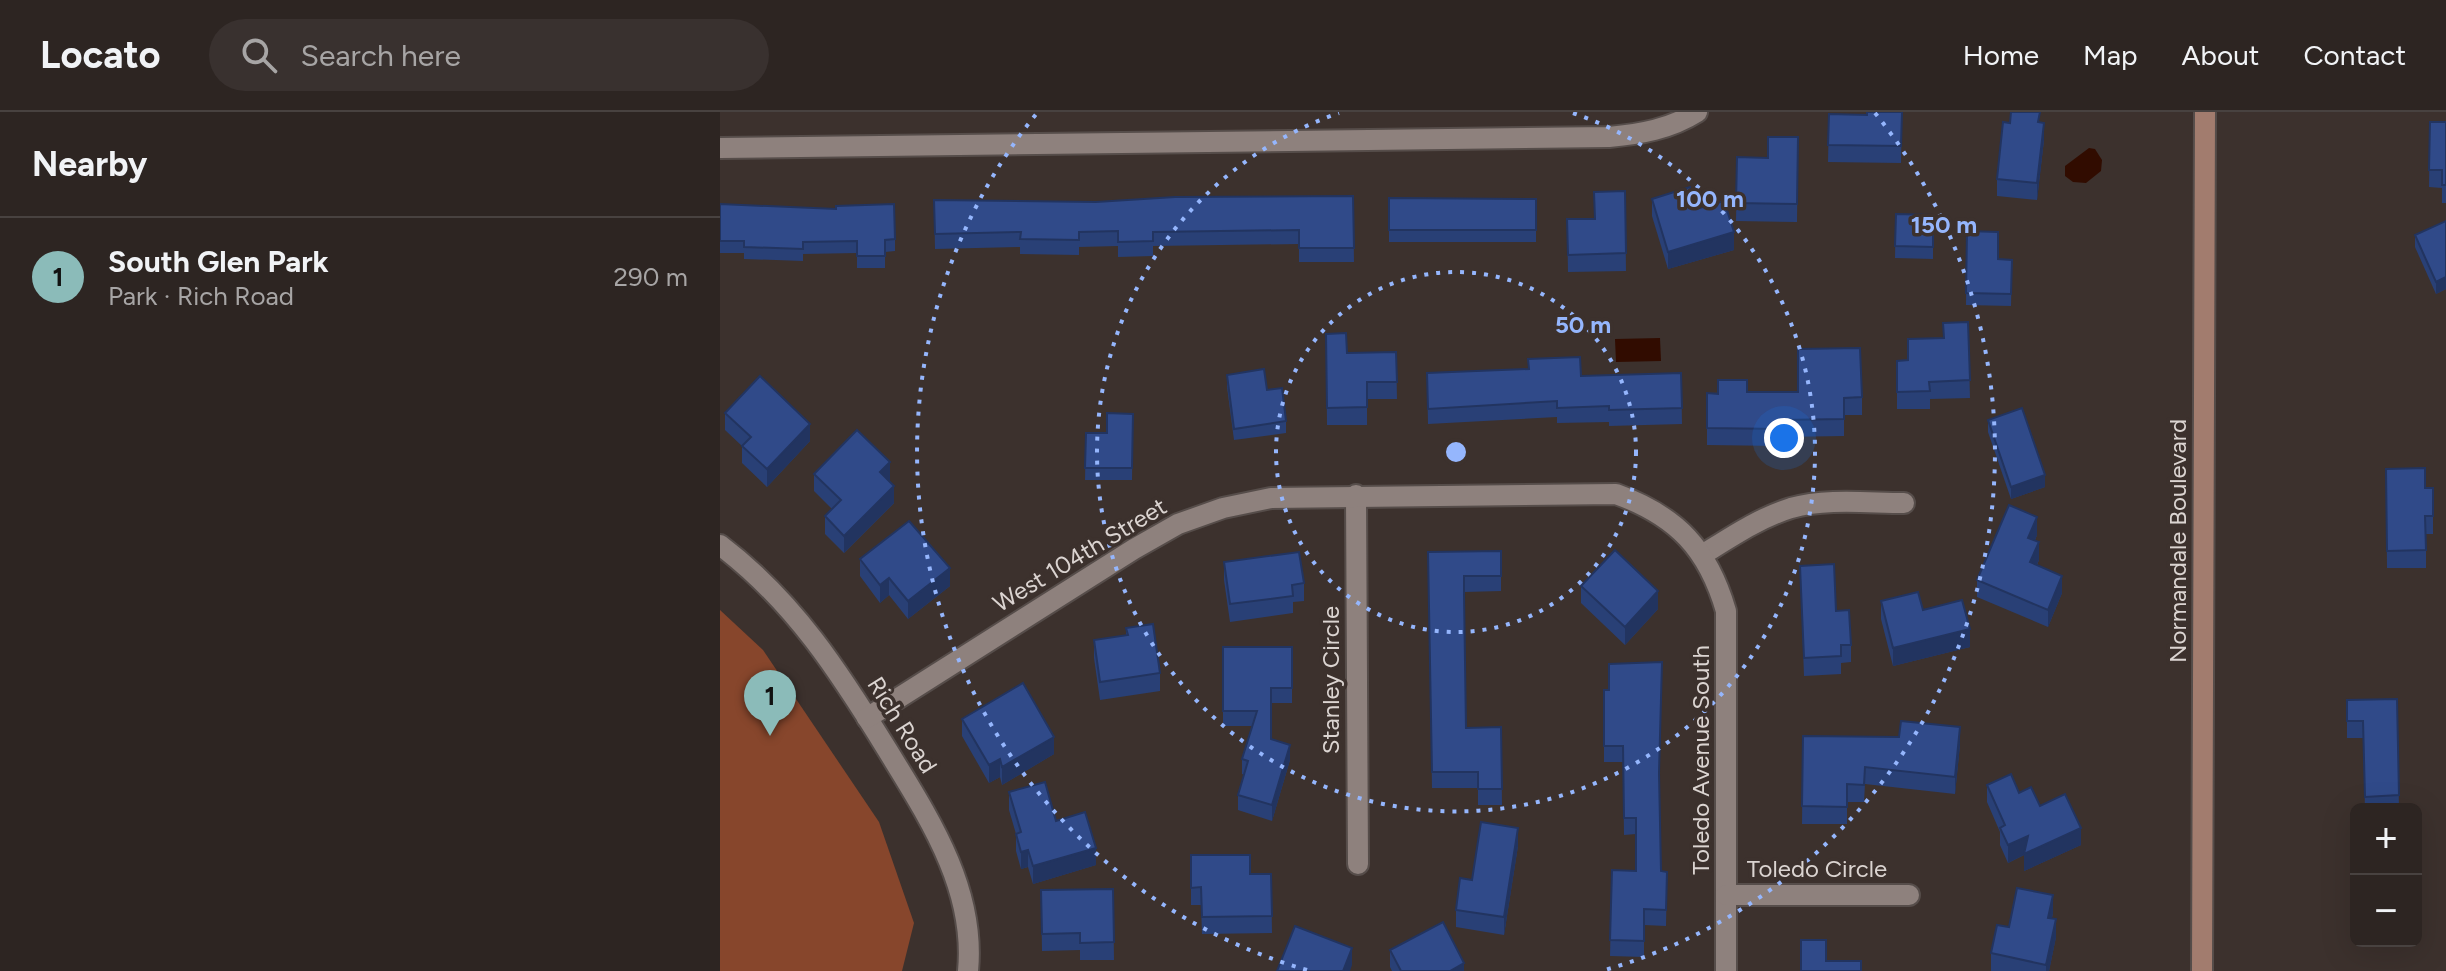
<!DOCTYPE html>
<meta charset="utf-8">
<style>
:root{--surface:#2d2522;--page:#39312f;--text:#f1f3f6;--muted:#a7a5a5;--line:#484240;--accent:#8bbbb9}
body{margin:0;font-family:Figtree,sans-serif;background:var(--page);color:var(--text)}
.controls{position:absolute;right:24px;bottom:24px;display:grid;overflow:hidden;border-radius:12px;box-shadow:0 8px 32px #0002}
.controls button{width:72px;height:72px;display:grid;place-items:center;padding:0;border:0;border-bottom:2px solid var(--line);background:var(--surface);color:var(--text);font:40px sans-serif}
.you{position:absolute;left:1064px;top:326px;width:28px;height:28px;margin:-20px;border:6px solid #fff;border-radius:50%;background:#1a73e8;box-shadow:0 0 0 12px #1a73e833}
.badge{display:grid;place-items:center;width:52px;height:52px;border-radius:50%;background:var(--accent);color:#111;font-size:26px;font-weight:700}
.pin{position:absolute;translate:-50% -66px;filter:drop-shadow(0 2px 4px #0008)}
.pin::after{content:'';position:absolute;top:42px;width:28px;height:24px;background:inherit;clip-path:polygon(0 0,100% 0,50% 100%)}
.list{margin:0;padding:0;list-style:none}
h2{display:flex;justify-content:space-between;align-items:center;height:104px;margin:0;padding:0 32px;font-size:34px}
h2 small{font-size:26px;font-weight:400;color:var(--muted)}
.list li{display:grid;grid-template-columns:52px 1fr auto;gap:24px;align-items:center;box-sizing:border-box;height:120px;padding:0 32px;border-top:2px solid var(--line)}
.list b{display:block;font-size:30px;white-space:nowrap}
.list p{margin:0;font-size:26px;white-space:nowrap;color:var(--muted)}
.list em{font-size:26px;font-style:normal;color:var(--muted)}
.icon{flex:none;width:44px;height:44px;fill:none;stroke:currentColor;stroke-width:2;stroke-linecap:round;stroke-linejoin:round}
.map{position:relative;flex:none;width:1726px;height:859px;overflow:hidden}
header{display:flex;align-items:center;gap:48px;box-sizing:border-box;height:112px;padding:0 40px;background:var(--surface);border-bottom:2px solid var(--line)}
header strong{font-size:38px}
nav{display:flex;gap:44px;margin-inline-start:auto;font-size:28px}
.search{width:560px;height:72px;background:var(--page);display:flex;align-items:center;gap:20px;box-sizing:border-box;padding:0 28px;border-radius:44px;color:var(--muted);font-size:30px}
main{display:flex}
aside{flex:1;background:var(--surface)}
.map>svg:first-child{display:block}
.green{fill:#87462c}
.water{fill:#310c00}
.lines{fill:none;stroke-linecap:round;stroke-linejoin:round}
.minor-casing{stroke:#564d4a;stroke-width:24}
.secondary-casing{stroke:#564d4a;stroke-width:24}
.minor{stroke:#8e817d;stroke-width:20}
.secondary{stroke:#a27c6e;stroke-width:20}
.wall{fill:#294076}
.shaded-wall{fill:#223460}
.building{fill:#304a89;stroke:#223460;stroke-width:2}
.ring{fill:none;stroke:#95b6fd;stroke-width:4;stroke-dasharray:4 8}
.labels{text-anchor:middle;stroke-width:7;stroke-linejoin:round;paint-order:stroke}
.street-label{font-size:24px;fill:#dbd4d1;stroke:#3c312d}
.centre{fill:#95b6fd;stroke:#3c312d;stroke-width:4}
.ring-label{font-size:24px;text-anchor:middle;font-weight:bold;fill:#95b6fd;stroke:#3c312d;stroke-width:7;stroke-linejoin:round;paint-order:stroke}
</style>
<header>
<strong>Locato</strong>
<div class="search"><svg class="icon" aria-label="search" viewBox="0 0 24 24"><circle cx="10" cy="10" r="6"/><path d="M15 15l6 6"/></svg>Search here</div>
<nav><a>Home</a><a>Map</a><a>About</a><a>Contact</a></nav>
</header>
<main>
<aside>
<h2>Nearby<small></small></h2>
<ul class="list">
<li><span class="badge">1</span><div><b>South Glen Park</b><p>Park · Rich Road</p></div><em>290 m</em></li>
</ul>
</aside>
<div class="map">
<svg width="1726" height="859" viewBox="0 0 1726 859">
<rect width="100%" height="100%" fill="#3c312d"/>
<polygon class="green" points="0,498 43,538 159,710 194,811 182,859 0,859"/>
<g class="water">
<polygon points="1369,36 1375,37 1382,48 1381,59 1366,71 1353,70 1345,64 1345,54"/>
<polygon points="940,226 941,249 896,250 895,227"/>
</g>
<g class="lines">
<g class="minor-casing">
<g id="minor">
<path d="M0,36L889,25C921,22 950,17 977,0"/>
<polyline points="636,383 638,752"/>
<path d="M0,433C74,489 120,561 168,639C209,706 256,777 248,859"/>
<path d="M982,443C1011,425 1039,406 1071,396C1107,386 1148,391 1184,391"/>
<path d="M147,606L414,437L458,412L503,396L551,386L896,382C957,404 988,437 1006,499V859"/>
<polyline points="1006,783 1189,783"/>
</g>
</g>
<g class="secondary-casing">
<polyline id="secondary" points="1482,859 1485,0"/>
</g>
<use href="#minor" class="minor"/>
<use href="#secondary" class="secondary"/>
</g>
<g class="wall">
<polygon points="1182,0 1181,51 1108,50 1109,2 1147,3"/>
<polygon points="1320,10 1324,28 1317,88 1277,84 1277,67"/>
<polygon points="1710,10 1726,10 1726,91 1722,91 1722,76 1709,75"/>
<polygon points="1078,25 1077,110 1016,109 1017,45 1048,46"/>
<polygon points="905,79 906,159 848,160 847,107 874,107"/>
<polygon points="633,84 634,150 579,150 579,132 433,134 433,144 398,145 398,134 359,135 359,143 300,142 300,135 215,137 214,88 376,90"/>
<polygon points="669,86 816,87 816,130 669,130"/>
<polygon points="932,87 976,97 1014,138 948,157 932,104"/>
<polygon points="0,92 175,127 175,139 165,140 165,156 137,156 137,141 83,142 83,149 24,147 24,141 0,141"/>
<polygon points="1176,102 1213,103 1213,147 1175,146"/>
<polygon points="1726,109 1726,177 1716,182 1695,135 1695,123"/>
<polygon points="1247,119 1278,147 1292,148 1291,194 1246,193"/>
<polygon points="1248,210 1250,286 1210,287 1210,297 1177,297 1177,249 1188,248"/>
<polygon points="606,222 627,241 676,240 677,287 647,287 647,313 607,313"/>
<polygon points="707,261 861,264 961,261 962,312 889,314 889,310 837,311 837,305 708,312"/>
<polygon points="507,263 547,278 566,309 566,321 514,328 507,275"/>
<polygon points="1027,280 1142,285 1142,303 1124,303 1124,324 1062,325 1062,334 987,333 987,281"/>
<polygon points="5,301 90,329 47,375 22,351 22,334 5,318"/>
<polygon points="413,302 412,368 365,368 366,321 387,321"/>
<polygon points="1268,308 1325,375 1291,387 1268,320"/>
<polygon points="1666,357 1705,376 1713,376 1713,422 1706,422 1706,456 1667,456"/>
<polygon points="94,362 170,368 169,369 174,391 124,441 105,422 105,404 112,397 94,379"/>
<polygon points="1317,423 1315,428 1319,448 1317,453 1342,481 1328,515 1257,485 1257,468"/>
<polygon points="781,439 781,479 744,480 746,616 781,615 782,693 758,693 758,676 712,676 708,440"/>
<polygon points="140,447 230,474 188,507 169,483 160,491 140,464"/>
<polygon points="504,450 584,471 584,489 573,490 573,501 510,510 504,468"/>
<polygon points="1080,454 1116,499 1131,533 1131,550 1121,551 1121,562 1084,564"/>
<polygon points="861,474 938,497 905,533 861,491"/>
<polygon points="1161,489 1203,498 1250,535 1173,554 1161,507"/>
<polygon points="406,516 440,561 440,579 380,588 374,546 374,528 406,523"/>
<polygon points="503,535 572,535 572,591 551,591 551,627 570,648 552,709 518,698 518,683 524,663 522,662 522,647 532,614 503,614"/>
<polygon points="884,578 939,671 941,759 947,760 946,814 924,813 924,845 890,844 892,758 916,759 916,722 904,723 903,650 884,650"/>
<polygon points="1677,587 1679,697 1645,697 1643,626 1627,626 1627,588"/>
<polygon points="242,607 334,642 282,673 280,665 269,671 242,624"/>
<polygon points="1083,624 1240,633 1235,682 1145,672 1144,690 1127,690 1127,712 1082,712"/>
<polygon points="1267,673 1299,681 1320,694 1361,733 1304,759 1304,743 1288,751 1280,733 1280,720 1267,690"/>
<polygon points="289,680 336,709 376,753 313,772 308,755 301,757 296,739 296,722 289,698"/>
<polygon points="798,734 784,823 736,815 736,798 752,768"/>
<polygon points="471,743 530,762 551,762 552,821 482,822 481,793 471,793"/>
<polygon points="393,777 394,848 360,848 360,838 322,839 321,778"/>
<polygon points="1333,801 1332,806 1336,825 1329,859 1271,859 1271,841 1289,815"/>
<polygon points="670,838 744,859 672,859 670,855"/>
</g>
<g class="shaded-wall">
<polygon points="1324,11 1324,28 1317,88 1317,71"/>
<polygon points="1014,120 1014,138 948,157 948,140"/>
<polygon points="1726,165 1726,177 1716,182 1716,170"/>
<polygon points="90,312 90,329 47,375 47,357"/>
<polygon points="170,350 170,368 160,377 160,360"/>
<polygon points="1325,363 1325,375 1291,387 1291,375"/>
<polygon points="174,374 174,391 124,441 124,424"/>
<polygon points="1317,405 1317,423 1308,444 1308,426"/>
<polygon points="1319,430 1319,448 1310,467 1310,450"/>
<polygon points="230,456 230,474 188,507 188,489"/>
<polygon points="1342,464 1342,481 1328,515 1328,498"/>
<polygon points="169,466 169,483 160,491 160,473"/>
<polygon points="938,479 938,497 905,533 905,515"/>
<polygon points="1250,517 1250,535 1173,554 1173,536"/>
<polygon points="1240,615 1240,633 1235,682 1235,665"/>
<polygon points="334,625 334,642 282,673 282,655"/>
<polygon points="570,633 570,648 552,709 552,693"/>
<polygon points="280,647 280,665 269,671 269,653"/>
<polygon points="798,716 798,734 784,823 784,805"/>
<polygon points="1361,716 1361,733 1304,759 1304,743 1288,751 1288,733 1308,724"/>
<polygon points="376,736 376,753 313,772 313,754"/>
<polygon points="308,738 308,755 301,757 301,740"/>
<polygon points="1333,783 1333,801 1328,823 1328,806"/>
<polygon points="1336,807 1336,825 1329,859 1326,859 1326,853"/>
<polygon points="632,836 632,853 630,859 623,859"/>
<polygon points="744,851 744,859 730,859"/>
</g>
<g class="building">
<polygon points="1147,0 1182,0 1181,34 1108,33 1109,2 1147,3"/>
<polygon points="1291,0 1320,0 1318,10 1324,11 1317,71 1277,67 1283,10 1290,11"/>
<polygon points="1710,10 1726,10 1726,73 1722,73 1722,58 1709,58"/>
<polygon points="1048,25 1078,25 1077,92 1016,91 1017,45 1048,46"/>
<polygon points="970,75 976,97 1004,89 1014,120 948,140 932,87"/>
<polygon points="905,79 906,141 848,143 847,107 875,107 874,80"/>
<polygon points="633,84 634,136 579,136 579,118 433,120 433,129 398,130 398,119 359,120 359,128 300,127 301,120 215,122 214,88 376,90 455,85"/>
<polygon points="669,86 816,87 816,118 669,118"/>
<polygon points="0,92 116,97 116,94 174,92 175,127 165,128 165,144 137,144 137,129 83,130 83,137 24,135 24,129 0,129"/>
<polygon points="1176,102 1213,103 1213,135 1175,134"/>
<polygon points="1726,109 1726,165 1716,170 1695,123"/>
<polygon points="1247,119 1278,120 1278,147 1292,148 1291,182 1246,181"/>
<polygon points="1248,210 1250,268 1209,270 1210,279 1177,280 1177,249 1188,248 1188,227 1224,226 1223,211"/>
<polygon points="626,221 627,241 676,240 677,270 647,270 647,295 607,296 606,222"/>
<polygon points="1140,236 1142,285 1124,286 1124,307 1062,308 1062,317 987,316 987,281 998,282 998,268 1027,268 1027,280 1078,280 1078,237"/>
<polygon points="860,245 861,264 961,261 962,296 889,298 889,294 837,296 837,289 708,297 707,261 809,257 808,247"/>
<polygon points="544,257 547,278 562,276 566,309 514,317 507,263"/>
<polygon points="40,264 90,312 47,357 22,334 31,325 5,301"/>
<polygon points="1302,296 1325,363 1291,375 1268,308"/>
<polygon points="387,301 413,302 412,356 365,356 366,321 387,321"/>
<polygon points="137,318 170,350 160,360 174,374 124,424 105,404 121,388 94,362"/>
<polygon points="1705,356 1705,376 1713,376 1713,404 1705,404 1706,438 1667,439 1666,357"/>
<polygon points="1289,393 1317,405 1308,426 1319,430 1310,450 1342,464 1328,498 1257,468"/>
<polygon points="189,409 230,456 188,489 169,466 160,473 140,447"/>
<polygon points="895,438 938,479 905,515 861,474"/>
<polygon points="781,439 781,464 744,464 744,482 746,616 781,615 782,677 758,677 758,660 712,660 708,440"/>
<polygon points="579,440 584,471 572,473 573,484 510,492 504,450"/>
<polygon points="1114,452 1116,499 1129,498 1131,533 1121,533 1121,544 1084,546 1080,454"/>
<polygon points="1198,480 1203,498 1242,488 1250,517 1173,536 1161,489"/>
<polygon points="433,512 440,561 380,570 374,528 408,523 406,516"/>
<polygon points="503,535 572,535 572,576 551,576 551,627 570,633 552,693 518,683 528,649 522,647 537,599 503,599"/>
<polygon points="942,550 939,661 941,759 947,760 946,798 924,797 924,829 890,828 892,758 916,759 916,706 904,706 903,634 884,634 884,578 889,578 889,552"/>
<polygon points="303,571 334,625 282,655 280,647 269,653 242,607"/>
<polygon points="1677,587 1679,683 1645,685 1643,609 1627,609 1627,588"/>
<polygon points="1181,609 1240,615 1235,665 1145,655 1144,673 1127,672 1127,695 1082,694 1083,624 1179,625"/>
<polygon points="1291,662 1299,681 1311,675 1320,694 1345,682 1361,716 1304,742 1308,724 1288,733 1280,716 1285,713 1267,673"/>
<polygon points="325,670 336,709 365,700 376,736 313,754 308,738 301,740 296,722 301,720 289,680"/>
<polygon points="761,710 798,716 784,805 736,798 740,766 752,768"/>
<polygon points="471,743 530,743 530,762 551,762 552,804 482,805 481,775 471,776"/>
<polygon points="1297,776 1333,783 1328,806 1336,807 1326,853 1271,841 1277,813 1289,815"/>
<polygon points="393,777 394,830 360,831 360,821 322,822 321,778"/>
<polygon points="723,810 744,851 730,859 681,859 670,838"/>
<polygon points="575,814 632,836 623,859 557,859"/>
<polygon points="1081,828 1106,828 1106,849 1141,849 1141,859 1081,859"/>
</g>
<g class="ring">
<circle cx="736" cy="340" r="180"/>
<path d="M853 1A359 359 0 1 1 619 1"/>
<path d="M587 858A539 539 0 0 1 317 1M1155 1A539 539 0 0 1 885 858"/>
</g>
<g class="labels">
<g class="street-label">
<text transform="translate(1458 429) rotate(-90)" y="8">Normandale Boulevard</text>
<text transform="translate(360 443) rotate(-31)" y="8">West 104th Street</text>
<text transform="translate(611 568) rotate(-90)" y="8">Stanley Circle</text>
<text transform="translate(182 613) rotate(58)" y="8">Rich Road</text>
<text transform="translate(981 648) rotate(-90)" y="8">Toledo Avenue South</text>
<text x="1097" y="765">Toledo Circle</text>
</g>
</g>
<circle cx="736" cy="340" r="12" class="centre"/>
<g class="ring-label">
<text x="990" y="95">100 m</text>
<text x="1224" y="121">150 m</text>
<text x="863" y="221">50 m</text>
</g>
</svg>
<div class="controls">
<button>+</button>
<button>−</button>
</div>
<div class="you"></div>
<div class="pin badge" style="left:50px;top:624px">1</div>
</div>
</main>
